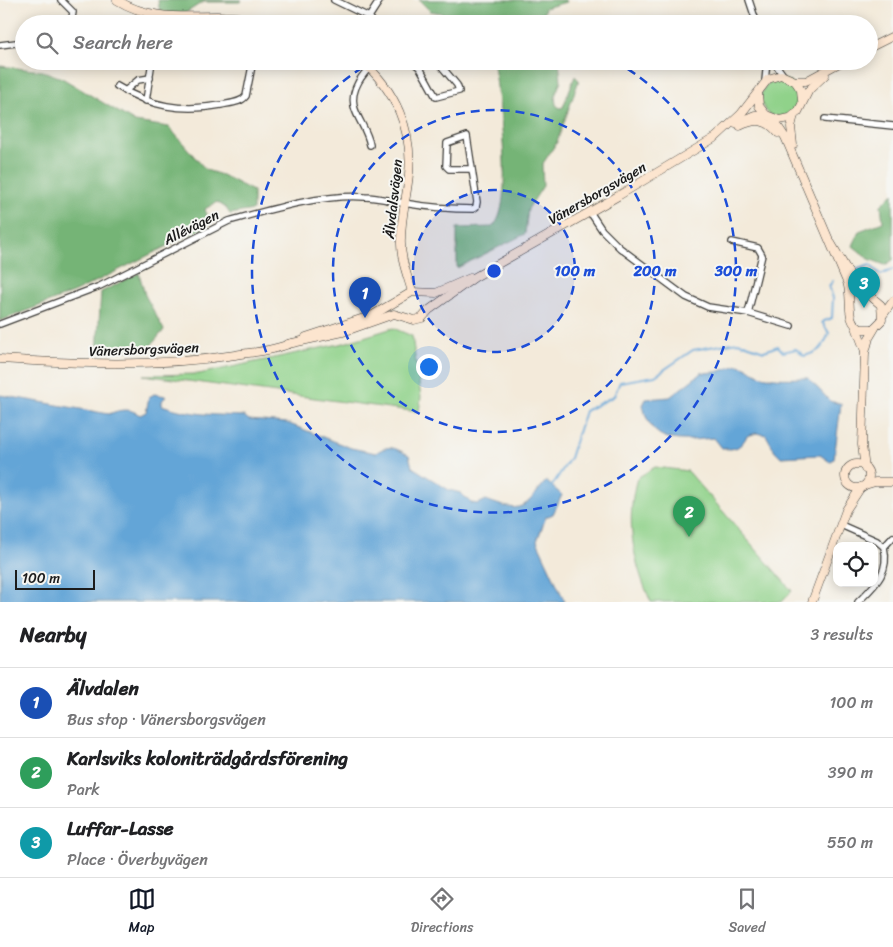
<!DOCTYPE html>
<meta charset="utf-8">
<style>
:root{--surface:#fff;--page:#f6f6f6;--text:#202124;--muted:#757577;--line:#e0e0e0;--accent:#111827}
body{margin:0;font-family:Sriracha,sans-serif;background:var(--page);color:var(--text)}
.controls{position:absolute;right:15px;bottom:15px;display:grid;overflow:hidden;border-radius:10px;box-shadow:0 2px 12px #0003}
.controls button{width:45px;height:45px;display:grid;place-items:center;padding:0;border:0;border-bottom:1px solid var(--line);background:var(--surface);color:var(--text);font:25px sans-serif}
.scale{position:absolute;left:15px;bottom:12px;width:80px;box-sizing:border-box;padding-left:5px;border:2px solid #1c1c1c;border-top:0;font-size:14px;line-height:18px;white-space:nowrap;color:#1c1c1c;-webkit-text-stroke:4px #f6f6f2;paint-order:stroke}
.you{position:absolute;left:428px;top:366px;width:18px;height:18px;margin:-12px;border:4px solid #fff;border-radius:50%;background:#1a73e8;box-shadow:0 0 0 8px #1a73e833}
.badge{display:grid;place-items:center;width:32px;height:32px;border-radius:50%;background:var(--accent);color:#fff;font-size:16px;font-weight:700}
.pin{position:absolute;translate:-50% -41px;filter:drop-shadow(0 1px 2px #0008)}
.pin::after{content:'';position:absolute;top:26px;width:18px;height:15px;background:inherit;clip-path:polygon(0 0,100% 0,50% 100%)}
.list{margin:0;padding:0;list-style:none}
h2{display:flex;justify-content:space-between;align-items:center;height:65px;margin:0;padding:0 20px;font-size:21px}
h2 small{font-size:16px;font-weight:400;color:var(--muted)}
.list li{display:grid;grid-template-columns:32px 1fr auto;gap:15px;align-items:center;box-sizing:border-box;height:70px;padding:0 20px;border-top:1px solid var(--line)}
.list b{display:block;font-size:19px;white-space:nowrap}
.list p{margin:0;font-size:16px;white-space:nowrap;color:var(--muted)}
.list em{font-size:16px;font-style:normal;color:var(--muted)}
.icon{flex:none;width:28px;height:28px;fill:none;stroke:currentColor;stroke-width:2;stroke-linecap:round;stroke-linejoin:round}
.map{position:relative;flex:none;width:893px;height:602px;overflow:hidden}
.search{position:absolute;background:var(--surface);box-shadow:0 2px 12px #0003;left:15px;right:15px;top:15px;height:55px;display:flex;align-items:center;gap:12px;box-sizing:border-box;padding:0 18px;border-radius:28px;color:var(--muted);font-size:19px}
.sheet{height:275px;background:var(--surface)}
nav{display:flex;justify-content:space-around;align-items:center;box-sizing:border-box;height:70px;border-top:1px solid var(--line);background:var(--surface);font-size:14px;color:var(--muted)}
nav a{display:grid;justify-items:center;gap:2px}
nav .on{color:var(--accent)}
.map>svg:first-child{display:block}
.green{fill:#90d28a;stroke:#567753}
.forest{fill:#74b476;stroke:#486849}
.water{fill:#64a5d7;stroke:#40607a}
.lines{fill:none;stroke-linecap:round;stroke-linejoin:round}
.stream{stroke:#64a5d7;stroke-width:2}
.street-casing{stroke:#3c3b38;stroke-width:8}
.secondary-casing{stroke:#3c3b38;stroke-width:9}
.street{stroke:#fff;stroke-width:5.5}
.secondary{stroke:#fce5cf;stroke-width:8}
.ring{fill:none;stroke:#1d4ed8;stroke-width:2.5;stroke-dasharray:9 6}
.labels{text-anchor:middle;stroke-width:4;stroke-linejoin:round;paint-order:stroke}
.street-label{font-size:14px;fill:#1c1c1c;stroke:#f6f6f2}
.centre{fill:#1d4ed8;stroke:#f6f6f2;stroke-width:2.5}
.ring-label{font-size:15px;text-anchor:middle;font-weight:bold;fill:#1d4ed8;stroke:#f6f6f2;stroke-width:4;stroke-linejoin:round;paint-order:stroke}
</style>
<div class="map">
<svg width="893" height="602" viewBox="0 0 893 602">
<rect width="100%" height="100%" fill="#f6f6f2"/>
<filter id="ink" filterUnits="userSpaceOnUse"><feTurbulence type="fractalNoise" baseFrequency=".02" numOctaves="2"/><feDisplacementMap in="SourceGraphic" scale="10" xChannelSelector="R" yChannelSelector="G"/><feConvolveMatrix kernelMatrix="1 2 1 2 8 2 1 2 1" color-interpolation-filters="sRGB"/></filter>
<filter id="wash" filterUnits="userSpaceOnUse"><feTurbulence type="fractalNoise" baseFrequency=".0096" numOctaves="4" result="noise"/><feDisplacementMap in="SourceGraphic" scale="20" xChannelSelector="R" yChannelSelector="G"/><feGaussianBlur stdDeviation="1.12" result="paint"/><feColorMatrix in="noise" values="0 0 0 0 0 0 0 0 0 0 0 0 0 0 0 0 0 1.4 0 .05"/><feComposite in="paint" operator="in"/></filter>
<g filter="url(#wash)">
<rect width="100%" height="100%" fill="#f3eada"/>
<g class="green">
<circle cx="780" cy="98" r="19"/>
<polygon points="393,328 412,336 421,397 419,412 143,375 199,374 344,343"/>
<path d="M655,467L688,471L792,591L782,602H651C633,563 625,520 637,478Z"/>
</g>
<g class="forest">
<polygon points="158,0 242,0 240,2 203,2 184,14 160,13"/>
<polygon points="419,0 565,0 566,2 545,8 543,15 545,24 454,24 441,13 430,11"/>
<path d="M488,61H559L561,81L555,96L556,105L560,108L563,107L575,76L579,80L557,142L542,165L543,186L528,209L525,234L457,268V228L492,227C516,209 498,95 494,65Z"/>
<polygon points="0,66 43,71 62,78 135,122 169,127 206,170 222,175 253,191 253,210 230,214 226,208 217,202 205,209 209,225 75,292 0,321"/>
<polygon points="893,193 893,260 885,265 869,259 853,246 859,231 883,222 881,205"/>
<polygon points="139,273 145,295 164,330 148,349 97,352 101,292"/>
</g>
<g class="water">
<path d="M738,365C747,366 751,371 759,375C774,380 793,378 808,378L830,401L841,404L834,459L830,462L820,455L781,457L775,451L766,435L757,433L747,436C741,447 735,451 722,448L714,438C681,441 651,447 643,405L646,399L670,397L701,373L717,372Z"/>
<path d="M154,394L166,396L162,401V405C188,415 217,415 244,416L249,420L287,423L351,448L376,453C389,443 396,449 409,455L412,467L449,490L461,493L471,503L478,504L486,500C523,514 523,509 546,481L562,495L553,514L546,517L537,541L565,602H0V395L109,414C121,409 130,408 140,415L146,412L149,397Z"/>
</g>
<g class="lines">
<g class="stream">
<polyline points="856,270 870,265 881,275 893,269"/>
<path d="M552,486L570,458L585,411L614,396L620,382L655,376L693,350L738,342L764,351L778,346L783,352L796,349L804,356C820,352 823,348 829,333L822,322L832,318L833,298L829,286L833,281"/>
</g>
</g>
</g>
<g filter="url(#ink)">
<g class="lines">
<g class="street-casing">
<g id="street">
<polyline points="61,0 73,12 71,24"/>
<polyline points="334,0 369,17 375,24"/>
<polyline points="749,0 757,24"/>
<polyline points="369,17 380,0"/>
<polyline points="158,24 160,16"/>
<polyline points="0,45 24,42"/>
<polyline points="412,61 420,68 436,97 459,91 457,85 437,61"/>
<polyline points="773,61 784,76"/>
<polyline points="420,68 428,61"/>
<polyline points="765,81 767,61"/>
<path d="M117,86C151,107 182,112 221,105C230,103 241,103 246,96L253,61"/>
<polyline points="125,91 138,80 150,78"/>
<polyline points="146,101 152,61"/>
<polyline points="825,119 893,126"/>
<path d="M370,145C367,129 357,119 354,106C350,88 364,73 375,61"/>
<polyline points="590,212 602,230 620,248 686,297 708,307 748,313 791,326"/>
<polyline points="732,242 758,248 762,255 748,313"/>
<path d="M0,324L100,286L229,221C272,209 321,194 365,197C378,197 391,201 403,203C427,207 449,209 473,209L476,207L477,202L467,136L447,143L446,166L449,169H471"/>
<polyline points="841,525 877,541 884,547"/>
<path d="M858,602C875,585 890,573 884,547L893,537"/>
</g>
</g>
<g class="secondary-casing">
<g id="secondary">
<path d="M117,0C149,20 181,16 217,16C239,17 261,19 282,24"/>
<polyline points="869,48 893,36"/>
<path d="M362,61C395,90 413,130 409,174C407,196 401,217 401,239C400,258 407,274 412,292"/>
<polyline points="795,81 801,90 802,100"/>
<polyline points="758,93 759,106 766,115"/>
<path d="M773,119L785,137L847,282C853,300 844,321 861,329H873L882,320L881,305L854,282L831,243"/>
<polyline points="736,123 755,115 766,115 779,120 790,118 798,112 809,90 825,75"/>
<path d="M740,126C756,118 767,119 778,133"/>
<polyline points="793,145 791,127 794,115"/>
<polyline points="883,315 893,301"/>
<polyline points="856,327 865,351"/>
<polyline points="306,337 373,315 412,292 436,293 470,278"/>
<polyline points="288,344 343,332 394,314 414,320 422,318 429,310 475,277 618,196 716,137 741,114 768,79 781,75 795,81 806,81 843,61"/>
<path d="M0,359C79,364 157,367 235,355C253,352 274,351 291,343"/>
<circle cx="857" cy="476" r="12"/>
<polyline points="865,469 862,445 865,353 869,338 875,328"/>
<polyline points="865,485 875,482 893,482"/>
<polyline points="812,602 846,510 861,487"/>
</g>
</g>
<use href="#street" class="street"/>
<use href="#secondary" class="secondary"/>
</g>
</g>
<circle cx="494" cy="271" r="81" fill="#1d4ed8" fill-opacity=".12"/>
<g class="ring">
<circle cx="494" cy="271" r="81"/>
<circle cx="494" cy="271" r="161"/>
<path d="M615 61A242 242 0 1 1 373 61"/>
</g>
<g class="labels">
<g class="street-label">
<text transform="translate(597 193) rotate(-30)" y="5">Vänersborgsvägen</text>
<text transform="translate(393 199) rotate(-84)" y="5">Älvdalsvägen</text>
<text transform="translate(191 227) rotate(-27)" y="5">Allévägen</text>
<text transform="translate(144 349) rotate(-2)" y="5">Vänersborgsvägen</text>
</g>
</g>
<circle cx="494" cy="271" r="8" class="centre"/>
<g class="ring-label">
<text x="575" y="276">100 m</text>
<text x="655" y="276">200 m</text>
<text x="736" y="276">300 m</text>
</g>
</svg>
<div class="controls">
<button><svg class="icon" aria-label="locate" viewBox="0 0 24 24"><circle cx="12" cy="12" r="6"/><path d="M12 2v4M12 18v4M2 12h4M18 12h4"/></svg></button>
</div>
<div class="scale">100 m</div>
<div class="you"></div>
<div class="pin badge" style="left:365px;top:318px;background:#1a4fb4">1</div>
<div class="pin badge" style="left:689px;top:537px;background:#2e9e5b">2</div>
<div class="pin badge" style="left:864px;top:308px;background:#0f9aa8">3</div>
<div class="search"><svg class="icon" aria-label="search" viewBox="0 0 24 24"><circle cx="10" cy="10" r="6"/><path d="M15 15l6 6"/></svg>Search here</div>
</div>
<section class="sheet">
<h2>Nearby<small>3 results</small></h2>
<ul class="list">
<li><span class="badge" style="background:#1a4fb4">1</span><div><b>Älvdalen</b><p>Bus stop · Vänersborgsvägen</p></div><em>100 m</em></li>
<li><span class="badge" style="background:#2e9e5b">2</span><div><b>Karlsviks koloniträdgårdsförening</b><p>Park</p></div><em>390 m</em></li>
<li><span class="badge" style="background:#0f9aa8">3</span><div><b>Luffar-Lasse</b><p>Place · Överbyvägen</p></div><em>550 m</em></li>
</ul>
</section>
<nav>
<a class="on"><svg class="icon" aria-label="map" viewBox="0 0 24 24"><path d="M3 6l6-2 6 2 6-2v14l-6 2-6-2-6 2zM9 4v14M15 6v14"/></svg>Map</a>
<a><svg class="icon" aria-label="directions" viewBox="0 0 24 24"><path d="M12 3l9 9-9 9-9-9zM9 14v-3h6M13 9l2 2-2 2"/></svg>Directions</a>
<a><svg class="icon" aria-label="saved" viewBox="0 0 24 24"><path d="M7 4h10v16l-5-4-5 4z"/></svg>Saved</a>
</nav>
